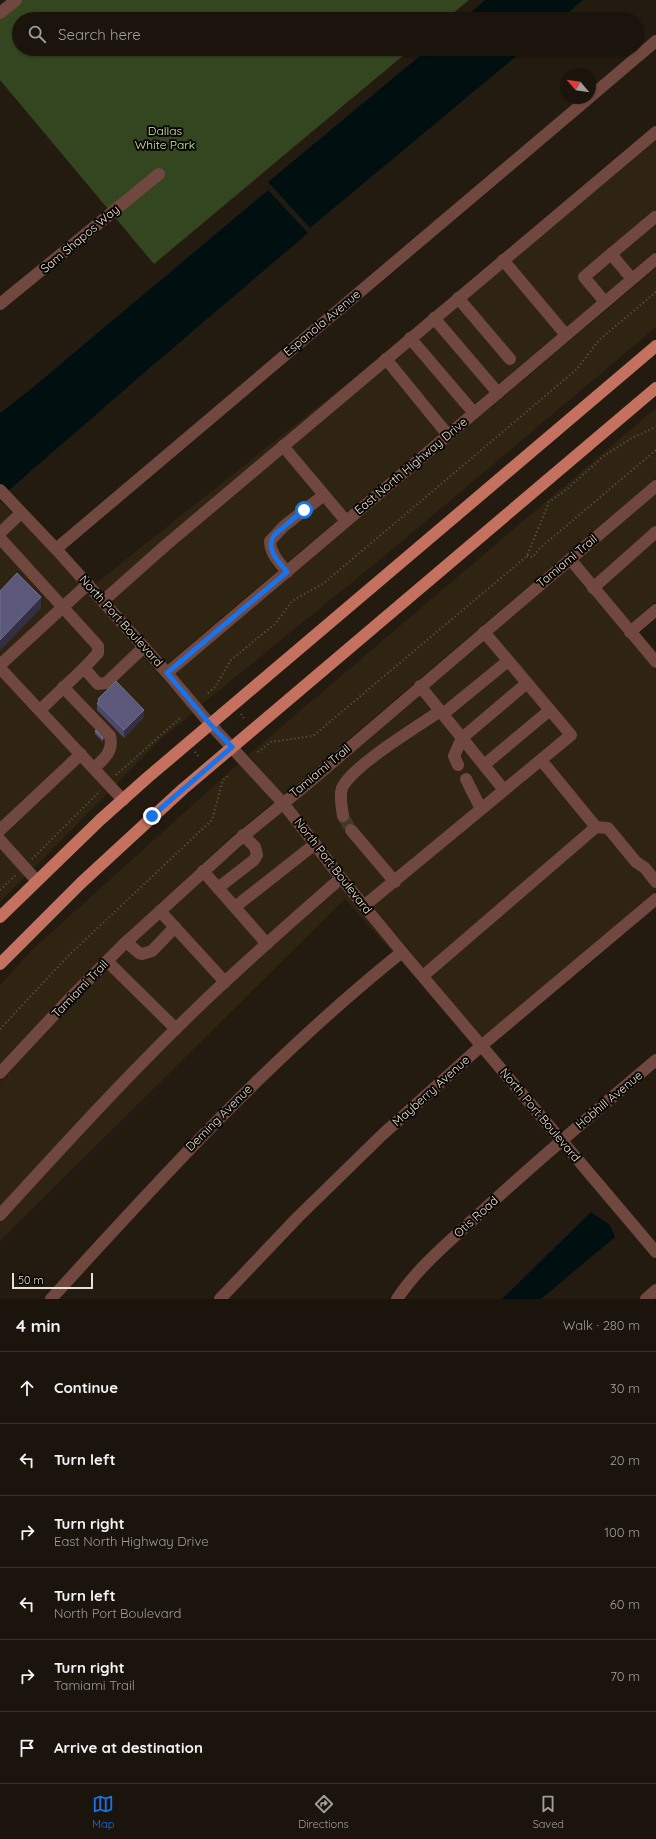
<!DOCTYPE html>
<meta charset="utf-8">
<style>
:root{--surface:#1b140c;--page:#241d15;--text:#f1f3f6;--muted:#a09e9d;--line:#39332d;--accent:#1a73e8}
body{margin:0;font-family:Quicksand,sans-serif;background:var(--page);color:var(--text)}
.compass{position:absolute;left:560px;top:68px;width:36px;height:36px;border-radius:50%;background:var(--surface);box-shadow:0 1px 3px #0004;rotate:299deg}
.scale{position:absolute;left:12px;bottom:10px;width:81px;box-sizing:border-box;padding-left:4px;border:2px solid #e6e0d8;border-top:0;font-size:11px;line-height:14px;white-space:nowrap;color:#e6e0d8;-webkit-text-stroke:3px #0a0703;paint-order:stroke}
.stop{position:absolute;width:12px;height:12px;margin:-9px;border:3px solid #1a73e8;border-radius:50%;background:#fff}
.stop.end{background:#1a73e8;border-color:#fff;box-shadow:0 1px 4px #0008}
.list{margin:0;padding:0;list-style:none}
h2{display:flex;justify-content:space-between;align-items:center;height:52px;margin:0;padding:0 16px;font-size:17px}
h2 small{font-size:13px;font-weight:400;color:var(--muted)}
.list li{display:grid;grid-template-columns:26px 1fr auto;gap:12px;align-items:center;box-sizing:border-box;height:72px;padding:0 16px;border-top:1px solid var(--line)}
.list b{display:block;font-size:15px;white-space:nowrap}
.list p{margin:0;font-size:13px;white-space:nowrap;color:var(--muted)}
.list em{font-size:13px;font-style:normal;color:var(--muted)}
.icon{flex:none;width:22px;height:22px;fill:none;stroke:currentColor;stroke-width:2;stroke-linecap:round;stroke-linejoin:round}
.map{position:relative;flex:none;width:656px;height:1299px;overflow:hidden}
.search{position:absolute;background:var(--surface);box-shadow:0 1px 3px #0004;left:12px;right:12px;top:12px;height:44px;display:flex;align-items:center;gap:10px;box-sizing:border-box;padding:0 14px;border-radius:22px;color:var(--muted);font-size:15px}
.sheet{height:484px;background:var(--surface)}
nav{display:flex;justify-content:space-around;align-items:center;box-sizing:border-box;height:56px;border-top:1px solid var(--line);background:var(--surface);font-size:11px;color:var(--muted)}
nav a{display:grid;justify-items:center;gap:2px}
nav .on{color:var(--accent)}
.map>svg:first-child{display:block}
.built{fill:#2f2311}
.green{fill:#33461f}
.water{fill:#001011}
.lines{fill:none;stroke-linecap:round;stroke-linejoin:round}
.minor-tunnel{stroke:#41392e;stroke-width:12;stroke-dasharray:12 6;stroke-linecap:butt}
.path{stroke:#635b51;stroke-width:2;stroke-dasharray:1 3;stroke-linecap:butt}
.minor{stroke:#71483f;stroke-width:12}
.major{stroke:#c5715f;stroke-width:12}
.wall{fill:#4c476d}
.shaded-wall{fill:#352f43}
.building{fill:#5c5879;stroke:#726d88}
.route{stroke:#1a73e8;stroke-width:5}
.labels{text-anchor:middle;stroke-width:4;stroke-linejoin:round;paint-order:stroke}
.park-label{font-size:12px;fill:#c7eca7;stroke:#0a0703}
.street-label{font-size:12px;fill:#e6e0d8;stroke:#0a0703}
</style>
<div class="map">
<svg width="656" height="1299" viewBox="0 0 656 1299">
<rect width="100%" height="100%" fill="#241b10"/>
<g class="built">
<polygon points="656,138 656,251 167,664 95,584"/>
<polygon points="656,268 656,327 388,553 201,705 175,674"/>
<polygon points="656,408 656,478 283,795 248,755"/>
<polygon points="656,494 656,601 631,623 578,560"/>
<polygon points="0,501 52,552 193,713 162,738 0,902"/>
<polygon points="569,567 656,671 656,891 482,1037 346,875 291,804"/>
<polygon points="239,763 274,802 231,837 119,941 64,995 0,1064 0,985 32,950"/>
<polygon points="282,811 340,886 394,951 392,952 345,899 0,1241 0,1082 74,1003 128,949 240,846"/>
</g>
<polygon class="green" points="11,0 469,0 446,19 19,19 19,49 411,49 154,264 0,80 0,9"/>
<g class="water">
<polygon points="485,0 583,0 561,19 463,19"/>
<polygon points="428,49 525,49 310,228 268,182"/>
<polygon points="268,190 308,233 145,372 0,498 0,413 31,389"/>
<polygon points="591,1212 610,1225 615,1237 541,1299 502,1299"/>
</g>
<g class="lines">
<polyline class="minor-tunnel" points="343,816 351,830"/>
<g class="path">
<polyline points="527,556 533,557 540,548 656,450"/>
<polyline points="208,693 215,687 231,660 276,623 292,601 324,583 577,369 599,340 656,292"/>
<polyline points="241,714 245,720"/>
<polyline points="195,752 200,758"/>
<polyline points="258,752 271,742 313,736 527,556 549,502 567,489 604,456 630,439 656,427"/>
<polyline points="116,775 180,718"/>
<polyline points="32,859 100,791"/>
<polyline points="0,890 16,875"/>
<polyline points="0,1029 70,954 212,820 223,780 228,776"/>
</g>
<g class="minor">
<polyline points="0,13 16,0"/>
<polyline points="590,97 656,41"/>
<polyline points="503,260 566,335"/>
<polyline points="632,279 611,254 655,217"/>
<polyline points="458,298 510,359"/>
<polyline points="605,302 584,277 611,254"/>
<polyline points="0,304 159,174"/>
<polyline points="434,318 498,393"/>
<polyline points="410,338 474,413"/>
<polyline points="386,359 448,435"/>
<polyline points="283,446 346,521"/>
<polyline points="0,490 56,549 167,673 210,724 283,803 341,878 402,952 656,1252"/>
<polyline points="0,533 21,513"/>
<polyline points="0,538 98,646 98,653 84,668"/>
<polyline points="56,549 589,98"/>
<polyline points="570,559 656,662"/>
<path d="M287,572C279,562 270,553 270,541L284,526L324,495"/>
<polyline points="593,588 656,532"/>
<polyline points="103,601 166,545 656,132"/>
<polyline points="630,632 656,610"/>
<polyline points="0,665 88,584"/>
<polyline points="0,668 123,800"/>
<polyline points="167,673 656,259"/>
<polyline points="420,686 504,790"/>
<path d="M63,687L110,736C114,751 104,759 94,768"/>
<polyline points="40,710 84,668 98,684 106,683 144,647"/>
<polyline points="443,714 508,661"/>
<polyline points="458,765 454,756 462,738 527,683"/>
<polyline points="484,765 550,710"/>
<polyline points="466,779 481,809"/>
<path d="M343,816C342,807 339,797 342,788C353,765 417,727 440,711"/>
<polyline points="596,827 608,828 636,862 645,868 656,882"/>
<polyline points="0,830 81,754"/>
<polyline points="351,830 395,882"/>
<polyline points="0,840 37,881"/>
<polyline points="203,871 267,944"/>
<polyline points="218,888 254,860 257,855 255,847 243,835"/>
<polyline points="364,906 571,735 484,632"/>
<polyline points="235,907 315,844"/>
<polyline points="160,911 225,982"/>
<polyline points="126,942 139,953 142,954 152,951 175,927"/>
<polyline points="107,961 176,1029"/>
<polyline points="423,976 596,827 541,760"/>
<polyline points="0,1073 69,999 123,945 236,842 307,784 656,486"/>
<path d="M0,1215C63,1146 126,1077 192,1013C240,966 291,922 341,878"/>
<path d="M51,1299C163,1176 272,1056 402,952"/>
<polyline points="220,1299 298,1217 382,1135 481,1046 656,899"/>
<path d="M397,1299C418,1267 449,1242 477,1216C535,1162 596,1111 656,1060"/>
<polyline points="646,1299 656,1290"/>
</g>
<g class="major">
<polyline points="0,917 100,820 147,778 656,346"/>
<polyline points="0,964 81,883 183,789 656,388"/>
</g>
</g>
<g class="wall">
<polygon points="98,699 144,717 124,738 97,710 97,703 98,702"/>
<polygon points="95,731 103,738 103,742 95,734"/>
</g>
<g class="shaded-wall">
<polygon points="41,597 41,608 0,651 0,640"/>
<polygon points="144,710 144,717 124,738 124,730"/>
</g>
<g class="building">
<polygon points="17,573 41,597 0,640 0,591"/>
<polygon points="116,681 144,710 124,730 97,703 99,701 98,699"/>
<polygon points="96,730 103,738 103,739 95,731"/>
</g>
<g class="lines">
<path class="route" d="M152,816L232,747L210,724L167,673L287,572C278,561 265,549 274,535L304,510"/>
</g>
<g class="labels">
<g class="park-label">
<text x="165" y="135">Dallas<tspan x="165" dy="14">White Park</tspan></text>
</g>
<g class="street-label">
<text transform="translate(80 239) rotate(-40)" y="4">Sam Shapos Way</text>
<text transform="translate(322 323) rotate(-40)" y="4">Espanola Avenue</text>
<text transform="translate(411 466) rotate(-40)" y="4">East North Highway Drive</text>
<text transform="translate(567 561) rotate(-40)" y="4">Tamiami Trail</text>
<text transform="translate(121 621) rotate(48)" y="4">North Port Boulevard</text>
<text transform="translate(320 771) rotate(-40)" y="4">Tamiami Trail</text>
<text transform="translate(333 866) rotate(52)" y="4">North Port Boulevard</text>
<text transform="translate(80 989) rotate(-46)" y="4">Tamiami Trail</text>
<text transform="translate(431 1091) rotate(-42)" y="4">Mayberry Avenue</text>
<text transform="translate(609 1100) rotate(-40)" y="4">Hobhill Avenue</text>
<text transform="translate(540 1115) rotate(50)" y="4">North Port Boulevard</text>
<text transform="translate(219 1118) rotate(-45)" y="4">Deming Avenue</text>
<text transform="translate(476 1217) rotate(-42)" y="4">Otis Road</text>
</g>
</g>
</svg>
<svg class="compass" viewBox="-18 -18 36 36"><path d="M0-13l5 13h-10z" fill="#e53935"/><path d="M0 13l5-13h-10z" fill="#a09e9d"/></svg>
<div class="scale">50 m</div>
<div class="stop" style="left:304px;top:510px"></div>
<div class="stop end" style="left:152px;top:816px"></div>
<div class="search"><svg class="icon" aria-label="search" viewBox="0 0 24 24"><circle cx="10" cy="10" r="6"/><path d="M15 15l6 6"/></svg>Search here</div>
</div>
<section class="sheet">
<h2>4 min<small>Walk · 280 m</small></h2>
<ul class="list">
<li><svg class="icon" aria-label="ahead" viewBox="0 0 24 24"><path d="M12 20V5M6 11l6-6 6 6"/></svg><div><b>Continue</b></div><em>30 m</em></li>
<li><svg class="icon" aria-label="left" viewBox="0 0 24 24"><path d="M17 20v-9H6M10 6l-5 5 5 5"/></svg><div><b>Turn left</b></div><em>20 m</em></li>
<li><svg class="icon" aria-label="right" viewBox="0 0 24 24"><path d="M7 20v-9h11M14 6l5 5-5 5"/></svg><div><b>Turn right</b><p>East North Highway Drive</p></div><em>100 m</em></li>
<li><svg class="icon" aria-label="left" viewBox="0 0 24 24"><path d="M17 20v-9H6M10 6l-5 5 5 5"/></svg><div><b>Turn left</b><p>North Port Boulevard</p></div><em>60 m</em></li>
<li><svg class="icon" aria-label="right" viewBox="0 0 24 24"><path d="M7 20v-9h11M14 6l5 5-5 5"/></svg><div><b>Turn right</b><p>Tamiami Trail</p></div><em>70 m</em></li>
<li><svg class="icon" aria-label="arrive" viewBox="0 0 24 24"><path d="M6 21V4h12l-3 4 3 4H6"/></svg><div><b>Arrive at destination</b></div></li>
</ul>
</section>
<nav>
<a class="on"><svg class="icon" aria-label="map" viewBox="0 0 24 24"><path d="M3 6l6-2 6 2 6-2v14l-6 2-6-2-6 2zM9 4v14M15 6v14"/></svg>Map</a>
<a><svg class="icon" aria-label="directions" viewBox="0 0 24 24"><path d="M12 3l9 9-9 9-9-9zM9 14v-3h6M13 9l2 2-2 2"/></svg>Directions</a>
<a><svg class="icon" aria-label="saved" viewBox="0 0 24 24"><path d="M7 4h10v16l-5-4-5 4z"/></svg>Saved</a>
</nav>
